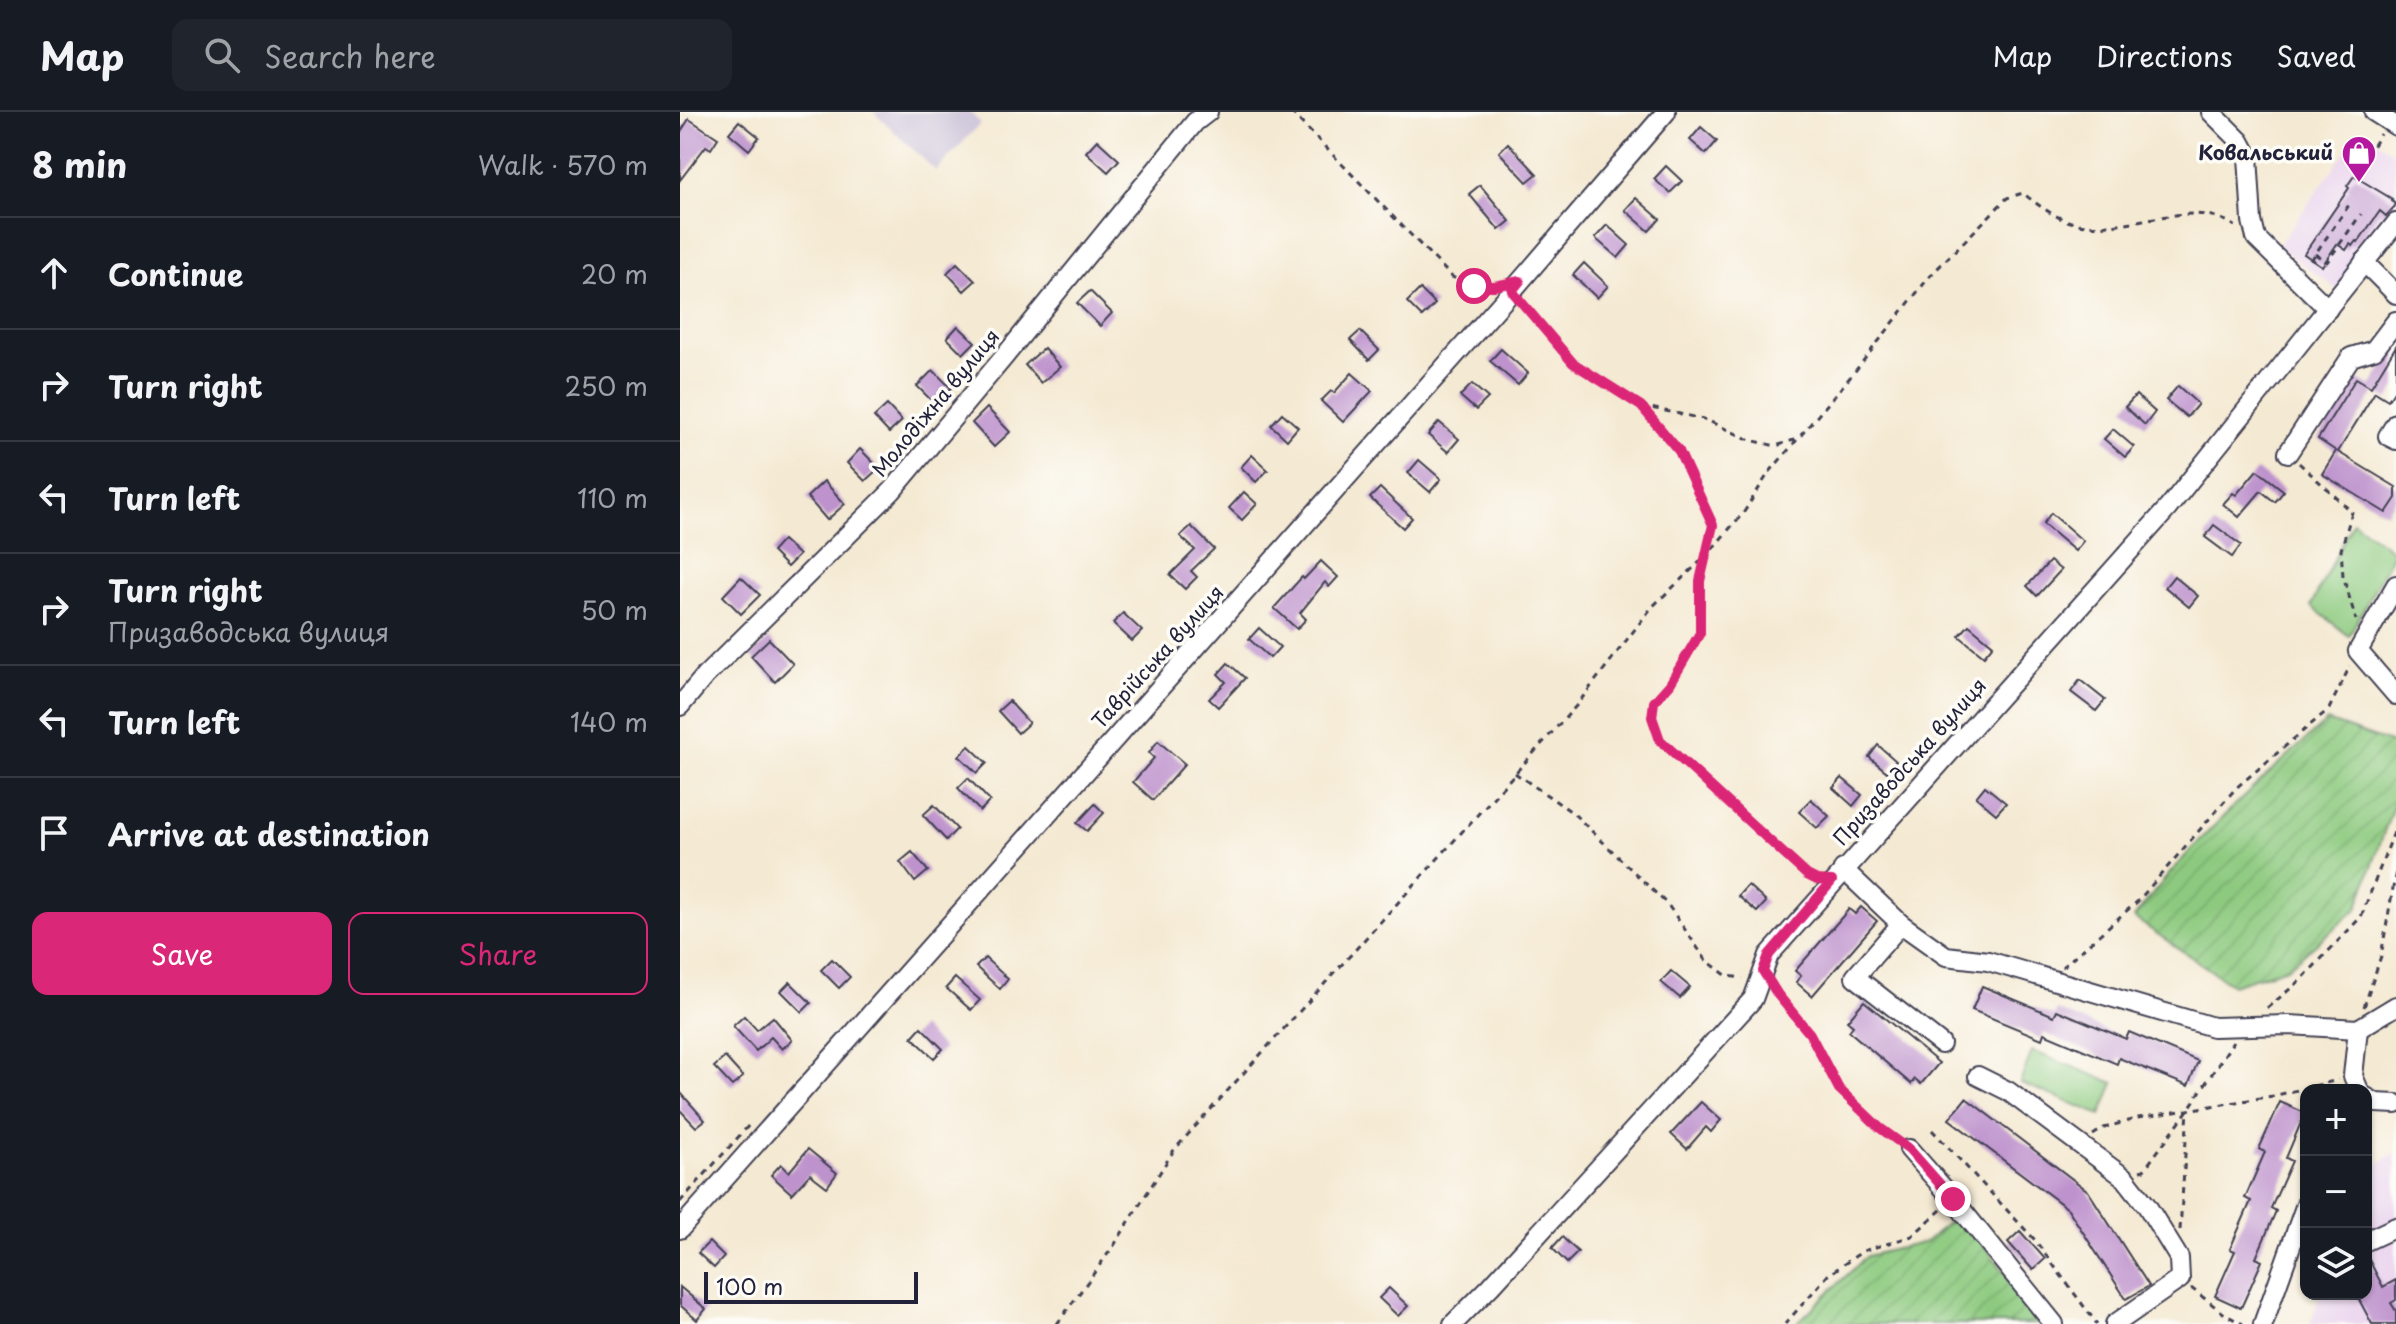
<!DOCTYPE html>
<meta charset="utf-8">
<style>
:root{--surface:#171b24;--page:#20242c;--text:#f1f3f6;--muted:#9ea1a6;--line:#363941;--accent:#db2777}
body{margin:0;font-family:"Playpen Sans",sans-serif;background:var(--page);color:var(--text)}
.controls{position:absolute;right:24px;bottom:24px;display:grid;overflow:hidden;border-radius:16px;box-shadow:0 2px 6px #0004}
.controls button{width:72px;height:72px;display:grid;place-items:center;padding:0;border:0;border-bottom:2px solid var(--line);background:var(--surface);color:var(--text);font:40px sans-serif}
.scale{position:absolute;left:24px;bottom:20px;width:214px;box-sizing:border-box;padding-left:8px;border:4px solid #22223b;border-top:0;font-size:22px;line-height:28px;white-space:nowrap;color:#22223b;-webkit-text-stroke:6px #fdfcf7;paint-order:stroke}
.stop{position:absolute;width:24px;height:24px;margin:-18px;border:6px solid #db2777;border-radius:50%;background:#fff}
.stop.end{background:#db2777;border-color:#fff;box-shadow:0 2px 8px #0008}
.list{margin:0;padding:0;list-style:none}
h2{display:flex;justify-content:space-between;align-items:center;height:104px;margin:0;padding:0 32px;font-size:34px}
h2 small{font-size:26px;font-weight:400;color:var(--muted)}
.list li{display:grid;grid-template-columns:52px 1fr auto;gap:24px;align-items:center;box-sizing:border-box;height:112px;padding:0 32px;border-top:2px solid var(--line)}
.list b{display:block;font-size:30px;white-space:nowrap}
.list p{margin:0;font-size:26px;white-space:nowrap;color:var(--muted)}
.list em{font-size:26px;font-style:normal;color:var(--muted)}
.actions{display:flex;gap:16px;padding:24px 32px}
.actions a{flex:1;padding:18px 0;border:2px solid var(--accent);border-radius:16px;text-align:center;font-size:28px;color:var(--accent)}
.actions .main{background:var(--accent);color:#fff}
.icon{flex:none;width:44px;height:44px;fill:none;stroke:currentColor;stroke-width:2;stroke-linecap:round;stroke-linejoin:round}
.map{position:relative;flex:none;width:1716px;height:1212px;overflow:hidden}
header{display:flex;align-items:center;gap:48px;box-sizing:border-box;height:112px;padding:0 40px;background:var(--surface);border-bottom:2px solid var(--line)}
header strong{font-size:38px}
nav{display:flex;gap:44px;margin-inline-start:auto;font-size:28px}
.search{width:560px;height:72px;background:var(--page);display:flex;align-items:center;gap:20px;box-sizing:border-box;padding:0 28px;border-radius:16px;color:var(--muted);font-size:30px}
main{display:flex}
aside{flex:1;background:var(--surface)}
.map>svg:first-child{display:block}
.built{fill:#e9d2ee}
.industrial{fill:#c9bfd7}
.park{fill:#8dca7f;stroke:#58765d;stroke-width:2}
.garden{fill:url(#garden-furrows);stroke:#58765d;stroke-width:2}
.building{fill:#be93cd}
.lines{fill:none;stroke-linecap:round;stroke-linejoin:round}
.minor-casing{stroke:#424052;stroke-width:22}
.path{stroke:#424052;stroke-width:3;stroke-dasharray:6 6;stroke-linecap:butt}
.minor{stroke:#fff;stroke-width:18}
.route{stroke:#db2777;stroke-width:10}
.labels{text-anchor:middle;stroke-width:7;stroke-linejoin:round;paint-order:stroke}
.poi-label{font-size:20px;font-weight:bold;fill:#22223b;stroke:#fdfcf7;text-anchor:end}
.street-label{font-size:20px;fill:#22223b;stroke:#fdfcf7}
</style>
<header>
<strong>Map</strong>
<div class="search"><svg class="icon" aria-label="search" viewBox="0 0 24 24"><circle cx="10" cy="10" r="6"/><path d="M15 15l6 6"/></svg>Search here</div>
<nav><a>Map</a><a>Directions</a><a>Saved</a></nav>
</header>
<main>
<aside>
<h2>8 min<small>Walk · 570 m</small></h2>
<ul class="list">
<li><svg class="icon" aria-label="ahead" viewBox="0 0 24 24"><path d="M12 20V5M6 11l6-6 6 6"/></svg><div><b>Continue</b></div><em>20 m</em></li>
<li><svg class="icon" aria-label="right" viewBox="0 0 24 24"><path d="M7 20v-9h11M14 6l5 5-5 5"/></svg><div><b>Turn right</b></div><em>250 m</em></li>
<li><svg class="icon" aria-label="left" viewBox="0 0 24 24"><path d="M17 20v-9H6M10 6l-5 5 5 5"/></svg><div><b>Turn left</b></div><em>110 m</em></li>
<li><svg class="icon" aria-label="right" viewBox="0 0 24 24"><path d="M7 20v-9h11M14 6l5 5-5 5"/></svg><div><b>Turn right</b><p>Призаводська вулиця</p></div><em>50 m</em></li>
<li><svg class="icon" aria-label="left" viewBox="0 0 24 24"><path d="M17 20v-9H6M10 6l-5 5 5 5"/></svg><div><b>Turn left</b></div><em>140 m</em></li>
<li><svg class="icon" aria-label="arrive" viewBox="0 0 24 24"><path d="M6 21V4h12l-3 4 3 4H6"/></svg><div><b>Arrive at destination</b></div></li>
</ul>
<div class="actions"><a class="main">Save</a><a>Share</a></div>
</aside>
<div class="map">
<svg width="1716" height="1212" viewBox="0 0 1716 1212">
<defs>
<pattern id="garden-furrows" width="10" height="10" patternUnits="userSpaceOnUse" patternTransform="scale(2)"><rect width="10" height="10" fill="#8dca7f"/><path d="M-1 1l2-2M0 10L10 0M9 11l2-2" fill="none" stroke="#79ad6f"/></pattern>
</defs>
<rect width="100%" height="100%" fill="#fdfcf7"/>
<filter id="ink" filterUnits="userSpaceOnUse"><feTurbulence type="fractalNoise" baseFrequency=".0125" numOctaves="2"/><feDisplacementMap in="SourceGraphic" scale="16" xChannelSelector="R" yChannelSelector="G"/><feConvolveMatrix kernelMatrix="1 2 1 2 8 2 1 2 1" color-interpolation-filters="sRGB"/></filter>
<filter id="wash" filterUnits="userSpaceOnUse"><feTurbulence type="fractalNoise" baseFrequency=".006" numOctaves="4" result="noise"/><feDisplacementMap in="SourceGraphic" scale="32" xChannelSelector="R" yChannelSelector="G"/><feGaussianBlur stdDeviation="1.8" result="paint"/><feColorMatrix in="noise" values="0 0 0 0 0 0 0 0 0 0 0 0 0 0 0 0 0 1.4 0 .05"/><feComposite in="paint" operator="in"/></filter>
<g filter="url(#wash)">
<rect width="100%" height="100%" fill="#f4e9d2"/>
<g class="built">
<polygon points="1681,18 1716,42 1716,102 1658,178 1598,134"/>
<polygon points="1716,1040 1716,1212 1630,1212 1640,1182 1686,1182 1686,1060"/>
</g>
<polygon class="industrial" points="193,0 289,0 301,11 256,59"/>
<g class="park">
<polygon points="1673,409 1714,440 1669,524 1631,494"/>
<polygon points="1352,939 1434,971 1421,1003 1340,971"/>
</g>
<g class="garden">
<path d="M1647,609L1716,633V686L1677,797L1607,856L1552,873L1454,806C1509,732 1577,671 1647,609Z"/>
<polygon points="1279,1100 1364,1212 1116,1212 1187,1144 1246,1130"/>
</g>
<g id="blocks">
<g class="building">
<polygon points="9,7 38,26 31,37 26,34 0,68 0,21"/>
<polygon points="59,9 79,25 69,38 49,21"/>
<polygon points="1021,15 1037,29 1026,42 1010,28"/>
<polygon points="417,28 439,48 428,60 406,40"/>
<polygon points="828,31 857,62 847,70 819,40"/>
<polygon points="986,54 1002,69 990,81 974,67"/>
<polygon points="1674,64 1712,87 1711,88 1716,93 1706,104 1700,99 1678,130 1676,129 1672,134 1670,132 1666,138 1657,132 1642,154 1624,142 1669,76 1667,74"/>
<polygon points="800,73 830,109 819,118 789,82"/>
<polygon points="956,86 980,107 969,119 945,98"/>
<polygon points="927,113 949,133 938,146 915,126"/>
<polygon points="277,151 295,169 284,179 267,161"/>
<polygon points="904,151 928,174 917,186 893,163"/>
<polygon points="740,177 755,192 742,205 727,190"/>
<polygon points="410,179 432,201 420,214 397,191"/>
<polygon points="278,214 295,230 283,242 267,226"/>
<polygon points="680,219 699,238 689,248 670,228"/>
<polygon points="1716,234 1716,276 1708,288 1695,280 1658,340 1716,375 1716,386 1706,401 1642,362 1656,339 1638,327 1676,266 1691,275"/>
<polygon points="364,236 380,255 361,271 345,253"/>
<polygon points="821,237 848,261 838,273 810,249"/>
<polygon points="253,258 271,276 255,292 237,274"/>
<polygon points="672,261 692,279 663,310 641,289 651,279 654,281"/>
<polygon points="792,272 808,286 796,298 780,284"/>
<polygon points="1498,274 1518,292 1507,305 1486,288"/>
<polygon points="1456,283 1475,300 1465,313 1445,295"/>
<polygon points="207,293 222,309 209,321 194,305"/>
<polygon points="307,296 330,320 314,335 292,311"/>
<polygon points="602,301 618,315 607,328 591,313"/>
<polygon points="759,310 779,327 768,340 748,323"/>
<polygon points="1433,317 1454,335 1445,345 1424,327"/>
<polygon points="180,337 199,356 185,369 167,351"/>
<polygon points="572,343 588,358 576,370 561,355"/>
<polygon points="739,348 761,367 750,380 728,361"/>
<polygon points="1577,358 1604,379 1595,390 1581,379 1559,405 1543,392 1553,381 1556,383"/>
<polygon points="144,369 165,392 147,408 127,385"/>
<polygon points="700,376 732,406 723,416 690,386"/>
<polygon points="564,380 577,392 562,408 549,396"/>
<polygon points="1371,401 1403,429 1395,439 1363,412"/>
<polygon points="1534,413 1561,433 1552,445 1525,425"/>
<polygon points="511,414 534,437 511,459 517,465 505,477 490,463 515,438 500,424"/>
<polygon points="103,428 119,443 107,455 92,440"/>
<polygon points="641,449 658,465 649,475 645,470 620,501 626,507 617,517 594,496 622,465 624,467"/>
<polygon points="1370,449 1381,458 1357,484 1347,474"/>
<polygon points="1494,464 1518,484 1509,495 1485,475"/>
<polygon points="61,465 80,483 61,502 43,484"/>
<polygon points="443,501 462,519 452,529 433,511"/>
<polygon points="1289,513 1313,533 1304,544 1279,524"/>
<polygon points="579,516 600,535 590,546 569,527"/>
<polygon points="89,527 113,552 95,570 71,544"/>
<polygon points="548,551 565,566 538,595 529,587 546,570 538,562"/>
<polygon points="1400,568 1425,588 1416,599 1391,580"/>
<polygon points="329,589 349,611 338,621 318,599"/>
<polygon points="478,629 505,652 473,688 453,670 474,646 469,641"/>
<polygon points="1198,633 1216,649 1207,660 1189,645"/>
<polygon points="289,634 307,651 297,661 279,644"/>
<polygon points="288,666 310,689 300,699 278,676"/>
<polygon points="1162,666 1182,683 1173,694 1153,676"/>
<polygon points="1305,674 1326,691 1316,702 1296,685"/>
<polygon points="1131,687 1149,704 1137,716 1119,700"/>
<polygon points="415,692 424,701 407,719 397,711"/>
<polygon points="254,693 277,717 266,728 243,703"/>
<polygon points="232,740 248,759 235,770 220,750"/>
<polygon points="1068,773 1086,790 1077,800 1058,784"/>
<polygon points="1181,795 1197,809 1132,884 1116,870 1121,864 1115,859 1169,797 1175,802"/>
<polygon points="305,846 328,867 320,877 296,855"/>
<polygon points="152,847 170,865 159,876 141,858"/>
<polygon points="991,859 1010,875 1000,886 981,870"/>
<polygon points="275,866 300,888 291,898 266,876"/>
<polygon points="110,870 131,891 122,900 101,879"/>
<polygon points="1302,874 1374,904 1377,898 1446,927 1449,920 1518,949 1508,974 1439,946 1437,952 1364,921 1362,927 1292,898"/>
<polygon points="1184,889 1259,951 1241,972 1235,967 1231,972 1169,919 1173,914 1167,909"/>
<polygon points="64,904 77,918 93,905 112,928 102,937 91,925 76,939 53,914"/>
<polygon points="241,915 263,937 254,946 232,925"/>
<polygon points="45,945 63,965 52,974 34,955"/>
<polygon points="0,980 25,1008 16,1015 0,998"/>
<polygon points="1286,986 1408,1079 1469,1174 1446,1187 1388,1097 1269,1007"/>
<polygon points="1021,990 1041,1008 1031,1020 1026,1015 1007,1037 991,1022"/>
<polygon points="1600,990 1625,1001 1606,1046 1612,1049 1591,1096 1596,1099 1576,1146 1582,1149 1561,1196 1535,1184 1555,1139 1550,1137 1571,1089 1565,1086 1585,1040 1579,1037"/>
<polygon points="128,1037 157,1061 147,1075 130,1062 112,1082 91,1063 101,1052 109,1060"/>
<polygon points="1340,1119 1365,1147 1353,1158 1328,1130"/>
<polygon points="882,1125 898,1140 887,1151 872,1136"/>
<polygon points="29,1130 44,1145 34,1156 18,1141"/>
<polygon points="1686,1142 1703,1175 1716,1168 1716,1188 1711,1191 1716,1199 1716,1212 1692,1212 1676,1182 1686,1182"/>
<polygon points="0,1175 26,1197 17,1208 0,1193"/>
<polygon points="709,1176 728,1194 718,1204 699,1186"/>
</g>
</g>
</g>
<g filter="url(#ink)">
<use href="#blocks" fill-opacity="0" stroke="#424052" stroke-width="2"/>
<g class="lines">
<g class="minor-casing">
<g id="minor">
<polyline points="1531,0 1560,29 1568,44 1572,109 1576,126 1648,197"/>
<polyline points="1694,0 1716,14"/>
<polyline points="1684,150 1716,182"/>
<polyline points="1716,311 1708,324 1716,328"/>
<polyline points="1608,341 1671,245 1694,238 1716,209"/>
<polyline points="1716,473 1678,539 1716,583"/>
<polyline points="0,594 25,564 212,379 324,245 515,10 528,0"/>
<polyline points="1163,757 1221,812 1266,844 1308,849 1533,915 1609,913 1678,917 1716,894"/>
<polyline points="1221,812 1175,865 1261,932"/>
<polyline points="1678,917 1673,964 1679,978"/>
<polyline points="1298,964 1328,979 1445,1066 1467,1094 1499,1146 1500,1167 1435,1212"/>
<polyline points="1686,985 1696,991 1716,992"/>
<polyline points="1229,1037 1273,1087 1374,1212"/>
<polyline points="0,1117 832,179 986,0"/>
<polyline points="1686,1129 1716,1115"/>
<polyline points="773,1212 811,1174 1073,887 1089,843 1488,396 1716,111"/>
<polyline points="1583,1212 1626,1092"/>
</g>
</g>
<g class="path">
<polyline points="611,0 772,165 794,174 815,174"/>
<polyline points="1680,54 1700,22"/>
<polyline points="1635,142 1647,150 1681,102"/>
<polyline points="1631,148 1669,93"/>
<polyline points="961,294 1024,307 1070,328 1096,334 1117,327"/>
<polyline points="1619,351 1672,400 1661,438 1663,464 1676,508"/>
<polyline points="835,661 893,701 988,793 1026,848 1047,864 1063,866"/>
<path d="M1137,767L1116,753L980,628L972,605L974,590L990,572L1020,521V469L1026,444L1064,400L1088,362L1172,263L1250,164L1327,86L1343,81C1355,91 1370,102 1385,108C1438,129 1507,81 1555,114"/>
<polyline points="1382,855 1458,789 1556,676 1649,597 1670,554"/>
<polyline points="1093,875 1130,922 1159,977 1200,1016 1218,1029"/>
<polyline points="1684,895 1701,844 1716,759"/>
<polyline points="1587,896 1621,868 1681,805 1716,715"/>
<polyline points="1252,1018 1354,1127 1417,1212"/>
<polyline points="1413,1023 1424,1016 1458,1006 1593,984 1658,968"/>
<polyline points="1460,1059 1464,1058 1508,998 1553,930"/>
<polyline points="0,1090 70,1012"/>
<polyline points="1500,1118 1508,998"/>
<polyline points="1511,1176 1546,1203 1563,1212"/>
<polyline points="377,1212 435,1132 494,1038 896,594 972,495 1026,444 1033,413 999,339 961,294 893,251 841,190"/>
<polyline points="1105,1212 1148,1163 1183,1139 1232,1124 1262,1097"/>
</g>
<use href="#minor" class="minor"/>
</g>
</g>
<g class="lines" filter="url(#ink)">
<polyline class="route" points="794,174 814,174 840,169 832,179 893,251 961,294 999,339 1033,413 1020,469 1020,521 990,572 974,590 972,605 980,628 1127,763 1137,768 1152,769 1089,843 1083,859 1098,883 1130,922 1159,977 1200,1016 1229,1037 1273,1087"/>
</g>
<defs>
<g id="shop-pin" transform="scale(1.8)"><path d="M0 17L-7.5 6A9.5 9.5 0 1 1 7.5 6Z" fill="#b5179e" stroke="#fdfcf7"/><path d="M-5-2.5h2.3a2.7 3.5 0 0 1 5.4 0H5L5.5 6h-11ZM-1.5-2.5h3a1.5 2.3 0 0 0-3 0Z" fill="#fff"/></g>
</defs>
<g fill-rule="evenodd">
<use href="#shop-pin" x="1679" y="41"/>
</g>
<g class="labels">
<g class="poi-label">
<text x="1653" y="48">Ковальський</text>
</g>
<g class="street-label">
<text transform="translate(256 291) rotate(-50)" y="7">Молодіжна вулиця</text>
<text transform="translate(478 545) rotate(-48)" y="7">Таврійська вулиця</text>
<text transform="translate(1230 650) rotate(-48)" y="7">Призаводська вулиця</text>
</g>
</g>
</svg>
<div class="controls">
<button>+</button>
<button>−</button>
<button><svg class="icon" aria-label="layers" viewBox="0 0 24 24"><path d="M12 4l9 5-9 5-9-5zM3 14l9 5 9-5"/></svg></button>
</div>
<div class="scale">100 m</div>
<div class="stop" style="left:794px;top:174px"></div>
<div class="stop end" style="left:1273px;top:1087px"></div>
</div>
</main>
